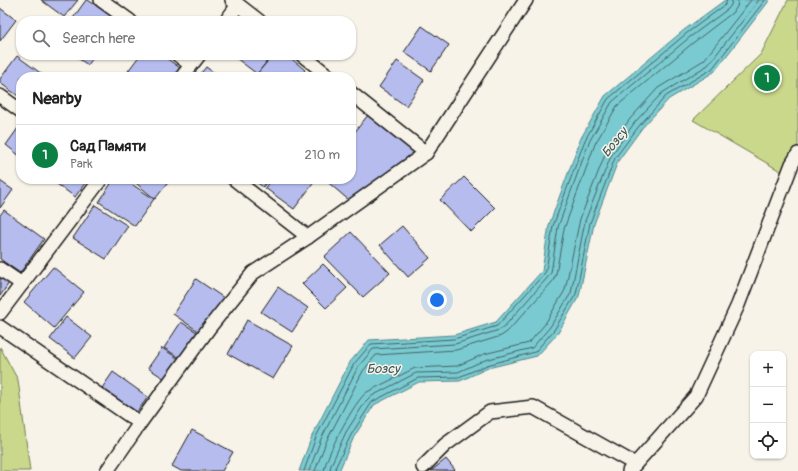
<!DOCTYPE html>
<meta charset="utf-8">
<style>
:root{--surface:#fff;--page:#f6f6f6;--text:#222;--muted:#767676;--line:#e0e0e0;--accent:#0b8043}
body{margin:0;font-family:Pangolin,sans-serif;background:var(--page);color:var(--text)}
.controls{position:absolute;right:12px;bottom:12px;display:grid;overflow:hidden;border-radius:8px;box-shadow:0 1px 3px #0004}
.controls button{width:36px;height:36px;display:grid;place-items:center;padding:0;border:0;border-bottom:1px solid var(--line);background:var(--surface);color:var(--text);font:20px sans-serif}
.you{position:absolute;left:437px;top:300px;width:14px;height:14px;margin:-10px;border:3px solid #fff;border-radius:50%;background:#1a73e8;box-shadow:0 0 0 6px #1a73e833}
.badge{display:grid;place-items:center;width:26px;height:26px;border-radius:50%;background:var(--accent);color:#fff;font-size:13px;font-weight:700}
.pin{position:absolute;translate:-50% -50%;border:2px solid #fff;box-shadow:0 1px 4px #0006}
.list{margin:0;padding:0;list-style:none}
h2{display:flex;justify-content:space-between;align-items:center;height:52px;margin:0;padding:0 16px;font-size:17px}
h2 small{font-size:13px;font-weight:400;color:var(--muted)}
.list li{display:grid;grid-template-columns:26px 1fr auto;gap:12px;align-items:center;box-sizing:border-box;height:60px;padding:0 16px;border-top:1px solid var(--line)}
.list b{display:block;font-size:15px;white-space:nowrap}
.list p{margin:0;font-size:13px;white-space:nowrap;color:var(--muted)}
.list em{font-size:13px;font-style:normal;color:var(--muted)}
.icon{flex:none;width:22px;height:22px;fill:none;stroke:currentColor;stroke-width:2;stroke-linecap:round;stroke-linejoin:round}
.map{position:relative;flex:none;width:798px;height:471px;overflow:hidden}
.search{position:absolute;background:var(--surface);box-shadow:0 1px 3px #0004;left:16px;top:16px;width:340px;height:44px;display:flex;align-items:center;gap:10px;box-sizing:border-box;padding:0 14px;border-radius:16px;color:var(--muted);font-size:15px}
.panel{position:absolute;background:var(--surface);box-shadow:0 1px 3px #0004;left:16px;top:72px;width:340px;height:112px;border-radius:16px}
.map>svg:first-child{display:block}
.green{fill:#cad88c;stroke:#737a54}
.water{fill:#7acbd1;stroke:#548589}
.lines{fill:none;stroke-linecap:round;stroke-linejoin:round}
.shore{stroke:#426264;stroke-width:1}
.building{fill:#b6bdee;stroke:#1c1c1c}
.minor-casing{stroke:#1c1c1c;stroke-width:16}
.minor{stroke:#f7f3e8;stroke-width:13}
.labels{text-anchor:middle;stroke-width:3;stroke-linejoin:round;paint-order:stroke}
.water-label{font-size:13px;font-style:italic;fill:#3d595b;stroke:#f7f3e8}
</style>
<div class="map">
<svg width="798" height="471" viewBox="0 0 798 471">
<rect width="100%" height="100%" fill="#f7f3e8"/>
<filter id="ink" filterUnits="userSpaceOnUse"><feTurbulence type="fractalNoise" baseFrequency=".025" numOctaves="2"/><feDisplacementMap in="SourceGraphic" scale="8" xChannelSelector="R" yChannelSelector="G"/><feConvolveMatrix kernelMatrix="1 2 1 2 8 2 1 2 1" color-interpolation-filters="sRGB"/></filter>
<g filter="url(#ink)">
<g class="green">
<polygon points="788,0 798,0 798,145 782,172 693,120 761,54"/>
<polygon points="0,347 18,380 30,471 0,471"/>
</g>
<polygon class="water" points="725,0 769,0 769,1 714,72 669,99 642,128 618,161 594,224 579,296 558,333 537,356 488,368 460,381 419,382 374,405 354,437 339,471 299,471 312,436 350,362 369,340 454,335 496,322 542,271 549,225 581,138 605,96 684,30"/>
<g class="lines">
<g class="shore">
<polyline points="304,471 316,437 354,364 371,344 454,339 497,326 544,274 546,271 553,226 585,140 608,99 687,33 725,5 726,3 727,0"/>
<polyline points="309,471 321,439 358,367 373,349 455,344 499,330 503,328 548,277 551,273 558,227 589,142 612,102 690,37 728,9 731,5 732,0"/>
<polyline points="315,471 326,442 363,371 376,355 456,350 501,336 507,332 553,281 556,274 564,229 595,144 617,106 694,42 732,13 737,7 738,0"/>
<path d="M324,471C325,457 355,400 367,392L415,368L457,366L484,354L529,343L545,324L565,290L580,219L606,152L630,119L658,88L704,60L751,0"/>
<polyline points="330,471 331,465 346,432 366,401 370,397 416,373 458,372 485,360 532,348 550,327 571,293 585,221 611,156 635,122 662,93 708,65 759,0"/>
<polyline points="335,471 336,466 351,435 372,402 418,378 459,377 487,365 535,352 554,330 576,294 590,223 615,158 639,126 666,96 712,69 765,0"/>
</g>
</g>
<g class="building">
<polygon points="41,0 78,0 64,17"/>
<polygon points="86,0 88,0 119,21 71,21"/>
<polygon points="0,8 16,20 0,41"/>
<polygon points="422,26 449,45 431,71 404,52"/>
<polygon points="73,55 95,55 88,65"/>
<polygon points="140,55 162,55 180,68 174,77 137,77 128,71"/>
<polygon points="232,55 272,55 257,74"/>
<polygon points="273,55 287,55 305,70 300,77 259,77 256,75"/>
<polygon points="17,56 46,77 21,77 21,98 0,83 0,79"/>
<polygon points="397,61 424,80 406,106 379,87"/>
<polygon points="206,67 220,77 198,77"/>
<polygon points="368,115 418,153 351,202 324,179 351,179 351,137"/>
<polygon points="21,124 21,157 6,145"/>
<polygon points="464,177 495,208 471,232 440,200"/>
<polygon points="50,179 88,179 75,197"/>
<polygon points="114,179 124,179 154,199 135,226 99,202"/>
<polygon points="131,179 171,179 155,199"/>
<polygon points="252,179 269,179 263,187"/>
<polygon points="271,179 311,179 315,181 294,209 265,188"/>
<polygon points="0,181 13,190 0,208"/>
<polygon points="95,205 128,226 106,259 73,238"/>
<polygon points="4,210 44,239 20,273 0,259 0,215"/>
<polygon points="402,226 430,258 408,277 380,245"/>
<polygon points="351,232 390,273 363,297 324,257"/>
<polygon points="323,264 347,288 326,308 302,284"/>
<polygon points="53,267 84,292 54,328 24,302"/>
<polygon points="0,277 9,283 0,296"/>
<polygon points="196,279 224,298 201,333 173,314"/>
<polygon points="278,287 308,308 292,332 261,312"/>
<polygon points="66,317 92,337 75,358 50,339"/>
<polygon points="247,320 293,346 273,379 228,354"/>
<polygon points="181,322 200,334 183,360 164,348"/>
<polygon points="162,348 182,361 168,381 148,368"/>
<polygon points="113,372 148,397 137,412 102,388"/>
<polygon points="192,430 233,452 222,471 181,471 172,466"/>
<polygon points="446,459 455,470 454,471 431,471"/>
</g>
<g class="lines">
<g class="minor-casing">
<g id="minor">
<polyline points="101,0 130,21"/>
<polyline points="232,0 259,21"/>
<polyline points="226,21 238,5"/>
<polyline points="178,55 191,65"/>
<polyline points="302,55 330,77"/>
<polyline points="182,77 199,55"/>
<polyline points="351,93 426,153"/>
<polyline points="0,96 21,111"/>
<polyline points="234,179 308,237"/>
<polyline points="0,269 22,284"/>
<polyline points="0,313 101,179"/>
<polyline points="0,327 140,423"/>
<polyline points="423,467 445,445 490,412 533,407 635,464"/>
<polyline points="107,471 140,423 209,328 253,273 308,237 426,153 526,0"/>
<polyline points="629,471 696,396 738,305 792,164 798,154"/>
</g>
</g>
<use href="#minor" class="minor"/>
</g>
</g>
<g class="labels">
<g class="water-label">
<text transform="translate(614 142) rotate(-51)" y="5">Бозсу</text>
<text x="383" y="373">Бозсу</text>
</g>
</g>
</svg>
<div class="controls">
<button>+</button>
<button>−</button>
<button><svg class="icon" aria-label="locate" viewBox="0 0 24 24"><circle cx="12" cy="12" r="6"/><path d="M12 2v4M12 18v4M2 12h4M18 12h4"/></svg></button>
</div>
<div class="you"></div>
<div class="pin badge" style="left:767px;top:78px">1</div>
<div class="search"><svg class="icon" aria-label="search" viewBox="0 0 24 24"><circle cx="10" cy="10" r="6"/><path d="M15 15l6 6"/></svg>Search here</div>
<section class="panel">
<h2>Nearby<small></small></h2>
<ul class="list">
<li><span class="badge">1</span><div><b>Сад Памяти</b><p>Park</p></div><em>210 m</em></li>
</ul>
</section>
</div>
